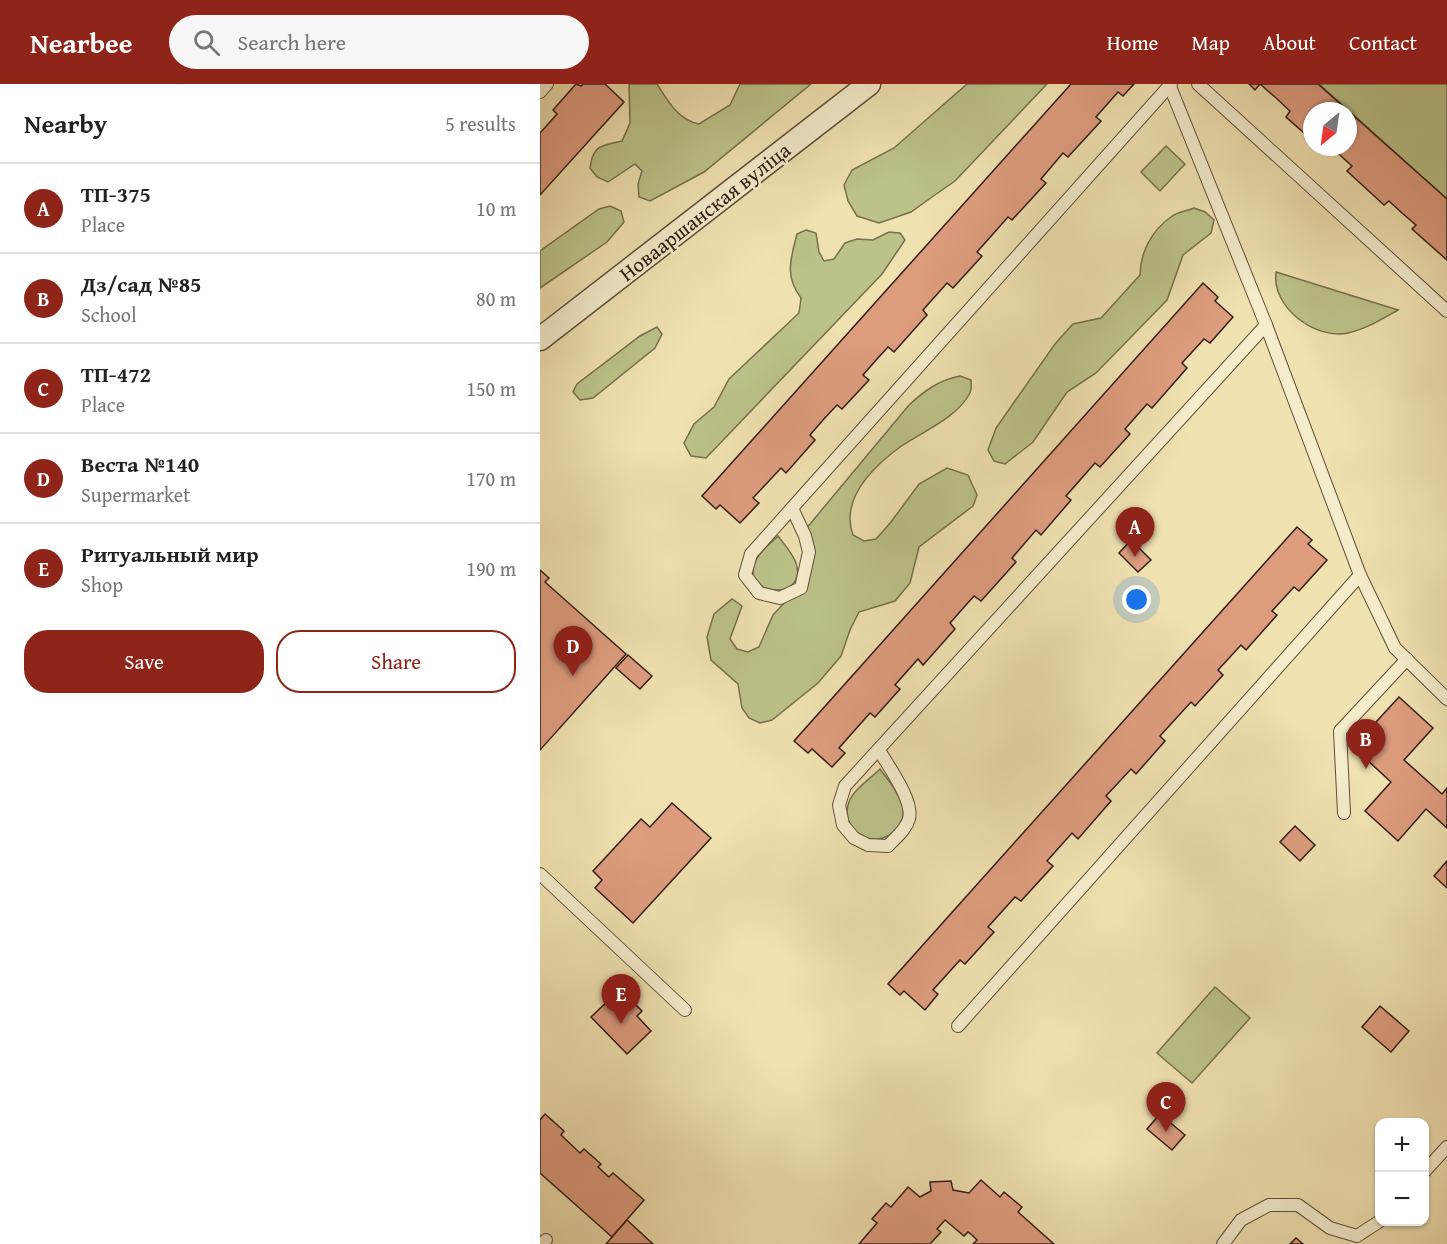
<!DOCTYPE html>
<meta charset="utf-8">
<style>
:root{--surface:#fff;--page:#f6f6f6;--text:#222;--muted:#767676;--line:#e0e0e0;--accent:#8f2418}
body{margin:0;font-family:"Gentium Book Plus",serif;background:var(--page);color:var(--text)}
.controls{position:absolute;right:18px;bottom:18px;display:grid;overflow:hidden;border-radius:12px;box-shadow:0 2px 4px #0004}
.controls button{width:54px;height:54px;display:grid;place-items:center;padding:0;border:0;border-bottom:2px solid var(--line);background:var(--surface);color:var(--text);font:30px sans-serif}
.compass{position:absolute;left:763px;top:18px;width:54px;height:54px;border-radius:50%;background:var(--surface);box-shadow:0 2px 4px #0004;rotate:209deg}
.you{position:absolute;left:597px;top:516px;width:21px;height:21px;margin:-15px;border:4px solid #fff;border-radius:50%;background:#1a73e8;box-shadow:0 0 0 9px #1a73e833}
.badge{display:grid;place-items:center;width:39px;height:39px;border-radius:50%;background:var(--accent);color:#fff;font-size:20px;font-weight:700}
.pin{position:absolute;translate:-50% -50px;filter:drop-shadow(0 2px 3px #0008)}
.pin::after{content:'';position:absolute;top:32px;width:21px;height:18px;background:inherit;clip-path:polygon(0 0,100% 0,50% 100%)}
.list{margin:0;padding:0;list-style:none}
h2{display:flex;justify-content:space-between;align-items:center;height:78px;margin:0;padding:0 24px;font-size:26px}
h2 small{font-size:20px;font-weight:400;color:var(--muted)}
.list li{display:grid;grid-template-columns:39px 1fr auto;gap:18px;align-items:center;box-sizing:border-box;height:90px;padding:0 24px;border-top:2px solid var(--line)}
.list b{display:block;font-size:22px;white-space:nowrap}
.list p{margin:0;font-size:20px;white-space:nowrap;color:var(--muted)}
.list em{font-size:20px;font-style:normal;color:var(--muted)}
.actions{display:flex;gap:12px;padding:18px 24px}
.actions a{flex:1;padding:14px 0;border:2px solid var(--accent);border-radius:24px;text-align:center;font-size:21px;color:var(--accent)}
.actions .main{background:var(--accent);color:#fff}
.icon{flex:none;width:33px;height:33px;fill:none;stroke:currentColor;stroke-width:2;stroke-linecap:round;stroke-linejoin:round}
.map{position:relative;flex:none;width:907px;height:1160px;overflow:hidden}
header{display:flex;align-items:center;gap:36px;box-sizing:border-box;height:84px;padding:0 30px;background:var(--accent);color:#fff}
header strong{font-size:28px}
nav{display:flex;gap:33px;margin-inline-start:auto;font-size:21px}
.search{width:420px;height:54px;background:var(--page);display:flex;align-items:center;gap:15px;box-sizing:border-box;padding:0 21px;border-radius:33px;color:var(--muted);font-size:22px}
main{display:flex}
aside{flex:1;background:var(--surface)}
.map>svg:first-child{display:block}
.green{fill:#bcc289;stroke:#76704f;stroke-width:1.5}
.building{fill:#de9c7f;stroke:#311d15;stroke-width:1.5}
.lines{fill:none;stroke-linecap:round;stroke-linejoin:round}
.lane-casing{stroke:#614e3c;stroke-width:14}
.street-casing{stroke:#614e3c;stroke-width:25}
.lane{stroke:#f5eccc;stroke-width:12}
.street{stroke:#f5eccc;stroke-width:22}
.labels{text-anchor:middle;stroke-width:5;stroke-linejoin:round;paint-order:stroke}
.street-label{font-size:21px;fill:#311d15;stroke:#f5eccc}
</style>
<header>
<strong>Nearbee</strong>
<div class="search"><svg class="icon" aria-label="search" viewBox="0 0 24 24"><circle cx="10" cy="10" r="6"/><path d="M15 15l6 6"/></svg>Search here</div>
<nav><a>Home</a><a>Map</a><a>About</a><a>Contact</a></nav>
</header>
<main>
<aside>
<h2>Nearby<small>5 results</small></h2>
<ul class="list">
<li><span class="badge">A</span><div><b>ТП-375</b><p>Place</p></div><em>10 m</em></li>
<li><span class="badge">B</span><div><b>Дз/сад №85</b><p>School</p></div><em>80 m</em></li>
<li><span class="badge">C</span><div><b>ТП-472</b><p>Place</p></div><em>150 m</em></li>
<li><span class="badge">D</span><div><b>Веста №140</b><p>Supermarket</p></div><em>170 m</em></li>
<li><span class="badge">E</span><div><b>Ритуальный мир</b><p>Shop</p></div><em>190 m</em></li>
</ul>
<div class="actions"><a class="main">Save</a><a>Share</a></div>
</aside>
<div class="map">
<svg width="907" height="1160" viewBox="0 0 907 1160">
<rect width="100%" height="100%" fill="#f0e1b1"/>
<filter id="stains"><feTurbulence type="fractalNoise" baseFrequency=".00333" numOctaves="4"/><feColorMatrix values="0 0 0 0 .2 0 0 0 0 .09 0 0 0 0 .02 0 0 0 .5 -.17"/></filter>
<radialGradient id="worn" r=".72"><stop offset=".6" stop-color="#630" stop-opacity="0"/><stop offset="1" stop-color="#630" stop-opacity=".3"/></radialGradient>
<g class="green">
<path d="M89,0H117C128,17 138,36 159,40L190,21L200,0H271L164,88L110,117L99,113L98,100L102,87L95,80L68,98L57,93L50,84C53,60 62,62 82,57L90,39Z"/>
<polygon points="427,0 507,0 415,97 392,113 371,128 339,139 317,132 308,117 304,101 312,86 354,64"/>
<polygon points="779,0 907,0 907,115"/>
<polygon points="626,62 645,80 620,107 601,88"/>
<polygon points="70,122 81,127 84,138 67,158 0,204 0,167 59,125"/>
<path d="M654,124L665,128L674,136L671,149L643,171L627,216L556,289L527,308L493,358L465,380L454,377L448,366L456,344L515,260L533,240L561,234L600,191C600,169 612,146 631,133C636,128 647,127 654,124Z"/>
<path d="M266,146L276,149L279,168L284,177L294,175L305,159L317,155L333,156L349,148L360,149L365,156L342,190L166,374L151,372L144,359L154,340L174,323L189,295L259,229L261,214C244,192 251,174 257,150Z"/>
<path d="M736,188L858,226C842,235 826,245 808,249C775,256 731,223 736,188Z"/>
<polygon points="117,243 122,250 115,264 53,314 40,316 33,308 37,300 100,252"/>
<path d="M420,292L431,296C431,300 432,305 430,309C416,335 383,347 360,363C333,383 300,415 313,451L324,457L336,455L351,438L379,400L407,384L428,391L437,411L433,422L379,463L370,499L355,517L319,528L310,546L301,572L278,599L232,636L220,639L209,634L202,624L198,600L171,576L167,553L174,530L192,515L202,522L190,555L197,565L208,568L219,563L233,531L266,496L265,446L369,321C384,307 399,296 420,292Z"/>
<path d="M238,452C244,460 253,470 256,479C269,518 198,513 216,476C220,467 231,459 238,452Z"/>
<path d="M340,685C347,695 359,708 362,720C365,730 363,738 356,745C336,769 298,747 309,718C314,705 331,694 340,685Z"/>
<polygon points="675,903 710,934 652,999 617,969"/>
</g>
<g class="building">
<polygon points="36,0 41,2 43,0 65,0 84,18 0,111 0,49 17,30 13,26"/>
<polygon points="531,0 594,0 583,12 578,8 556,33 561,37 528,73 523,69 501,95 506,99 472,136 468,133 437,168 442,172 413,204 407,199 383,226 387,231 354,268 348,263 337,275 323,291 329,296 302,325 297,321 283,336 270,351 275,356 246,389 241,384 228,398 213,414 219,419 200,439 180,421 176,425 162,412"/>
<polygon points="709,0 778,0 907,115 907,176 872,145 876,141 862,129 849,117 844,121 807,87 812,82 791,63 808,63 808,27 772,27 772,56 746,33 750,27 735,13 720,0 715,6"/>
<polygon points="663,199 678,213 675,217 693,233 670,259 664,255 642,279 647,284 612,324 607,320 585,345 590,350 560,383 555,379 526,412 531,416 501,451 496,446 472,474 476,478 441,517 434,512 410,539 415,545 383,581 378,575 355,601 360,605 335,633 330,629 299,664 305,669 292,683 272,665 268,669 254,657"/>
<polygon points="757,443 772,456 768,460 787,476 759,507 754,503 732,527 737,531 706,566 701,561 678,586 683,591 655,622 651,618 620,652 625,657 596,690 591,685 566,712 571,717 538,755 532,749 507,777 513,782 481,817 475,813 448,843 454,848 425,880 420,876 393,906 398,910 385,926 364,907 360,911 348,900"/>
<polygon points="591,456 611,476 598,488 579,469"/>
<polygon points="0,486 9,494 5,498 86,570 0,666"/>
<polygon points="88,571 112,592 100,605 76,584"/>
<polygon points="859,613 893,644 864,676 902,710 907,704 907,744 886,725 858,757 825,727 851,698 813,663"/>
<polygon points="132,719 171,754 93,839 55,804 62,796 53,787 101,735 110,743"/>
<polygon points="755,742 775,761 760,777 740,758"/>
<polygon points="907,777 907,804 894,792"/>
<polygon points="74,911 84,920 90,915 102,927 97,932 111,947 87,970 51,933"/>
<polygon points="840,922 869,947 851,968 822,943"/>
<polygon points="5,1030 24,1047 21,1051 40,1069 44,1065 61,1080 58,1083 69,1093 73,1089 104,1116 72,1153 0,1089 0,1036"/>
<polygon points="620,1030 645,1051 632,1066 607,1045"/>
<polygon points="441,1096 460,1113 464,1108 482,1123 478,1128 514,1160 433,1160 437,1156 432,1151 428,1148 424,1152 405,1136 397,1145 401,1148 390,1160 319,1160 337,1139 332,1135 346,1119 351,1123 368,1103 380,1113 391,1107 390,1098 411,1097 413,1106 429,1109"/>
<polygon points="87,1136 113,1160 66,1160"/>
<polygon points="756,1154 763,1160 750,1160"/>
</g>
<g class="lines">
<g class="lane-casing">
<g id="lane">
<polyline points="658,0 907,227"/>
<polyline points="0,8 7,0"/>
<polyline points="252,424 265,452 269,468 261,504 240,514 219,509 205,491 211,470 252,424 631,0"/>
<polyline points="820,491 855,564 907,615"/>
<path d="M339,666C348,682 374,717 369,735C366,746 355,754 348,762L328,761L314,754L303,741L299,721L305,702L726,241"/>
<polyline points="804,729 800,647 867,575"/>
<polyline points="0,790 145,926"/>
<polyline points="418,942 820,491 726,241 629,0"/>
<polyline points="884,1088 907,1063"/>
<polyline points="2,1160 6,1156"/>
<polyline points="683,1160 701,1136 729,1121 758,1121 790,1144 817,1152 840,1137"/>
</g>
</g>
<g class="street-casing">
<polyline id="street" points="0,255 329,0"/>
</g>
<use href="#lane" class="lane"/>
<use href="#street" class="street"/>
</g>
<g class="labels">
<g class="street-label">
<text transform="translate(165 128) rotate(-38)" y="7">Новааршанская вуліца</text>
</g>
</g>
<rect width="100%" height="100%" filter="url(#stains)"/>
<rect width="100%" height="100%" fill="url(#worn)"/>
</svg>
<div class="controls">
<button>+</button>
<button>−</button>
</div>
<svg class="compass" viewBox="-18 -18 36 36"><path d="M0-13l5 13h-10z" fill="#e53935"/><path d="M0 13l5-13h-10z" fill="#767676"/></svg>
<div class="you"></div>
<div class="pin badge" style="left:595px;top:473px">A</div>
<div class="pin badge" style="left:826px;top:685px">B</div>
<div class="pin badge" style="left:626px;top:1048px">C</div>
<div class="pin badge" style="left:33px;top:592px">D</div>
<div class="pin badge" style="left:81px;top:940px">E</div>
</div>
</main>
